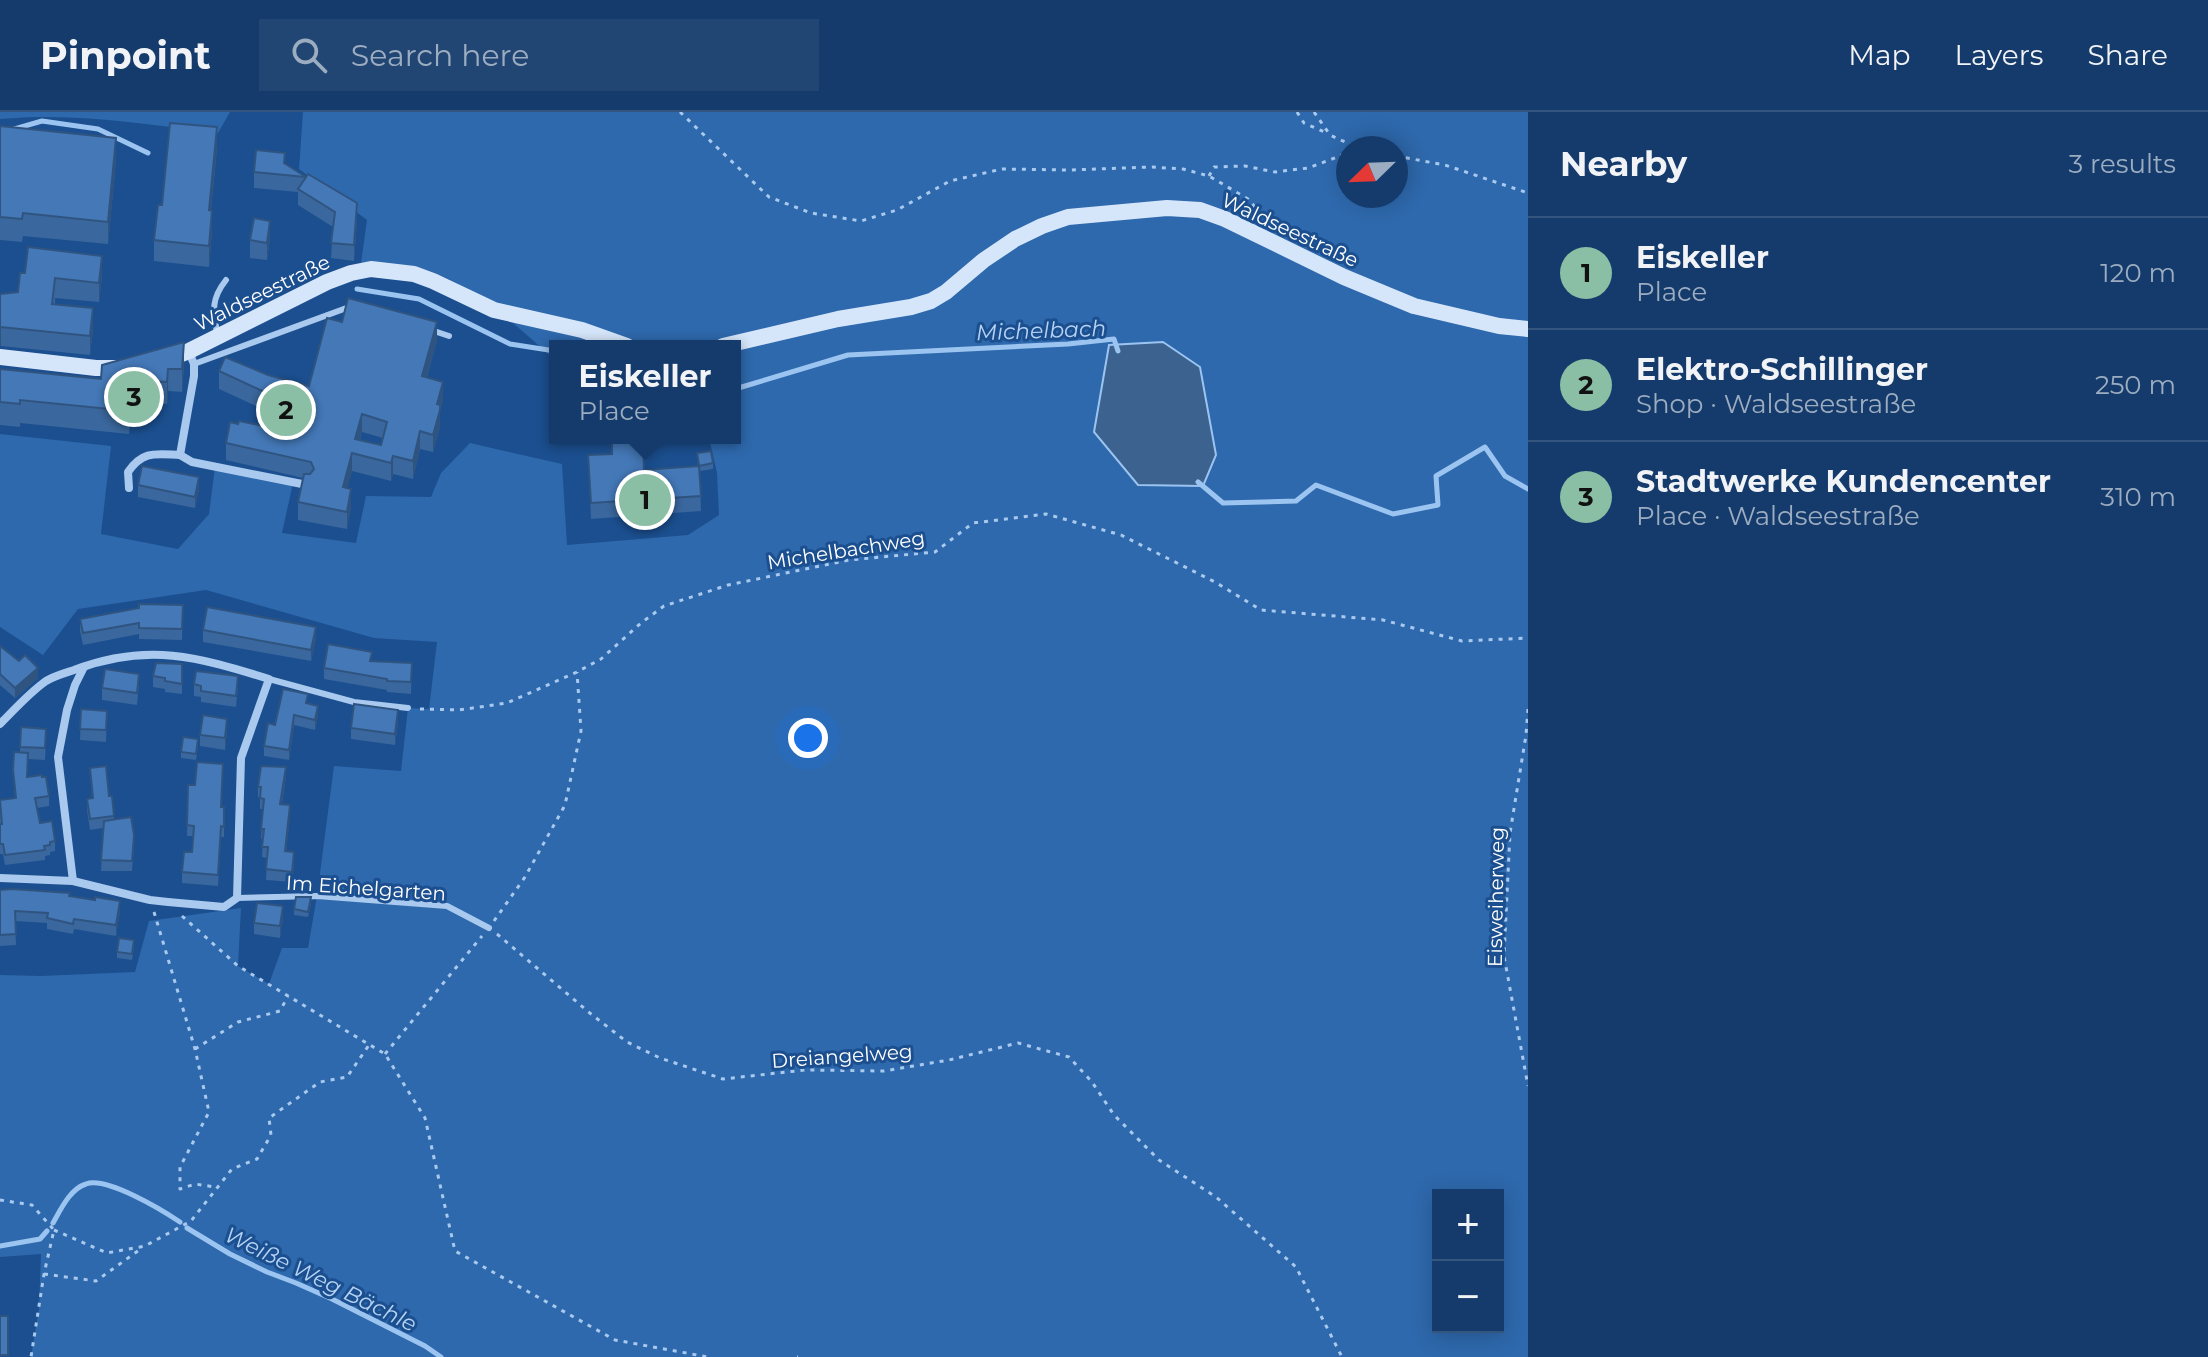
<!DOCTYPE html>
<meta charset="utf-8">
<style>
:root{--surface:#143b6b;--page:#214673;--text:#f1f3f6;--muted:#9dadc1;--line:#33557e;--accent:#8abfa5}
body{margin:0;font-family:Montserrat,sans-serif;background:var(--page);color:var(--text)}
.controls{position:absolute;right:24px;bottom:24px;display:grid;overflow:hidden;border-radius:0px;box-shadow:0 4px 20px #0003}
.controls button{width:72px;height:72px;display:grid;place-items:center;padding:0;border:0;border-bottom:2px solid var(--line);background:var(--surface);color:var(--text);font:40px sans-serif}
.compass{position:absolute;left:1336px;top:24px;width:72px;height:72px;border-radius:50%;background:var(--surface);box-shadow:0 4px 20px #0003;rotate:247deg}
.you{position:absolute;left:808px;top:626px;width:28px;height:28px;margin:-20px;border:6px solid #fff;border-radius:50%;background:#1a73e8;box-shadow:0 0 0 12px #1a73e833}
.badge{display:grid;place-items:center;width:52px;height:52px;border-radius:50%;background:var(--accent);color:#111;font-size:26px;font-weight:700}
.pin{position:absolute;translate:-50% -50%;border:4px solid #fff;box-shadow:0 2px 8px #0006}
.popup{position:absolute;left:549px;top:228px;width:192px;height:104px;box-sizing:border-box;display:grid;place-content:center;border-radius:0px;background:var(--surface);filter:drop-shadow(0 2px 6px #0005);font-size:26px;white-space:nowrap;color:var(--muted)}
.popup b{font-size:30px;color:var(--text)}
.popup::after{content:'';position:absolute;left:50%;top:100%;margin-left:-16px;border:16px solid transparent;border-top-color:var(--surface)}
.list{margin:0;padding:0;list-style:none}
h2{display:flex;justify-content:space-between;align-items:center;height:104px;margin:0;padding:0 32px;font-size:34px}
h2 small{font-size:26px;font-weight:400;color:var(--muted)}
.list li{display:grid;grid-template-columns:52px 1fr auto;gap:24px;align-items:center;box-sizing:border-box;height:112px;padding:0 32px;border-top:2px solid var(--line)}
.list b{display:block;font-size:30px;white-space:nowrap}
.list p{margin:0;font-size:26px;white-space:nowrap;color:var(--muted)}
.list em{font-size:26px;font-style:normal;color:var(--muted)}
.icon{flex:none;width:44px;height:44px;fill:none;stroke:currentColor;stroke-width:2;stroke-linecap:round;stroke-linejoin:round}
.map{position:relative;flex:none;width:1528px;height:1245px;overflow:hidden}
header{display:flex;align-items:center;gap:48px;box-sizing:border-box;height:112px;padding:0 40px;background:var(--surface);border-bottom:2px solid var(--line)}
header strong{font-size:38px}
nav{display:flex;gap:44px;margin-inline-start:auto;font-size:28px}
.search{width:560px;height:72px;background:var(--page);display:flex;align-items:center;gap:20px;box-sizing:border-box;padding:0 28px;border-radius:0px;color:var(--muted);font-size:30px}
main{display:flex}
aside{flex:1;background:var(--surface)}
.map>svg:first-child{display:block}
.green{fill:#2e69ad;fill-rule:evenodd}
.water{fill:#3c6290;stroke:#9cc4f0;stroke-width:2}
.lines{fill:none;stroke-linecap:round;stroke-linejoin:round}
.stream{stroke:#9cc4f0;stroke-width:5}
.path{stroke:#a9c9ee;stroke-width:3;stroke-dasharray:4 6;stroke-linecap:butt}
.lane{stroke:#a9c9ee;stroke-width:6}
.street{stroke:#a9c9ee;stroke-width:8}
.secondary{stroke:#d6e6fa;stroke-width:16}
.wall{fill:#3a679d;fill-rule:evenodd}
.shaded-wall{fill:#305480}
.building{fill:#4478b7;stroke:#305480;stroke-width:2;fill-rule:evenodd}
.labels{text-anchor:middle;stroke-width:6;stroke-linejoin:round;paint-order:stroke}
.street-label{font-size:20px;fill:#fff;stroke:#1b4f8f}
.water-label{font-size:22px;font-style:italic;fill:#b5d3f5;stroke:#1b4f8f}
</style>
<header>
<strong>Pinpoint</strong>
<div class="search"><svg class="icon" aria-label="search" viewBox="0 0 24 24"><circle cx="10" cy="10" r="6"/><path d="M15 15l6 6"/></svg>Search here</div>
<nav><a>Map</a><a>Layers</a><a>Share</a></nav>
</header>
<main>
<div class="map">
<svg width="1528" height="1245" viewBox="0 0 1528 1245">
<rect width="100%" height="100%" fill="#1b4f8f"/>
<g class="green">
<path d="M0,0H230L218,21C146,12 73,0 0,7Z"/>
<path d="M303,0H1528V1245H31L39,1197L41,1142L0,1145V863L41,864L135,860L149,809L241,796L238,854L269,872L282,836H308L317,784L334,654L401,659L408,596L429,597L437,530L374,526L206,478L78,497L43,543L0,515V322L111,334L101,422L178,437L209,402L215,355L293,371L282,421L356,431L366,384L431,385L441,361L470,331L562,352L567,433L688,423L719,403L717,361L709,326H735V234H555V248C518,215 481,180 435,161C411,151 385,152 361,151L367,108L299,57ZM1348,36H1396V84H1348ZM1438,1083H1498V1215H1438Z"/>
</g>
<polygon class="water" points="1163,230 1200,255 1216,343 1203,374 1138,373 1094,320 1109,233"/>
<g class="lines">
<g class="stream">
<polyline points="0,21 42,9 98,17 148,41"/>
<polyline points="357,177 419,187 510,232 555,239"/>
<polyline points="735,277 848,243 1068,232 1114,227 1118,239"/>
<polyline points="1198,370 1223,391 1296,389 1316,373 1393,402 1438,393 1436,364 1485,335 1505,364 1528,377"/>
<path d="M53,1111C61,1097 70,1077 86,1072C106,1064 162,1098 180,1110"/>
<polyline points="187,1116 230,1142 267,1160 296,1171 332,1187 425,1234 441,1245"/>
<polyline points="0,1134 40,1127 47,1119"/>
</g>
<g class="path">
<polyline points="680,0 769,85 811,101 861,109 897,98 950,69 1002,57 1070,58 1152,55 1183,57 1209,64 1248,87 1267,109"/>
<polyline points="1297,0 1304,11 1327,21"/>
<polyline points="1314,0 1330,23 1358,36"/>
<polyline points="1396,44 1445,53 1528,81"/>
<polyline points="1209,64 1214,55 1245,54 1275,60 1308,56 1348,41"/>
<polyline points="420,597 459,598 507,591 577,560 601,547 641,511 664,494 728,473 849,448 935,440 973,411 1046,402 1121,423 1215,470 1261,498 1383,508 1462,529 1528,526"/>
<polyline points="1528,597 1526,623 1510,721 1504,844 1528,974"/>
<polyline points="154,800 195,937 209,1000 180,1055 180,1077 195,1072 215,1075"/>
<polyline points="182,804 238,854 385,942 425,1006 455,1139 615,1228 708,1245"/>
<polyline points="494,809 525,765 565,693 581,619 577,560"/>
<polyline points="497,822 591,902 627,930 660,946 723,967 805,958 884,959 949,948 1018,931 1069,945 1092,970 1114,1003 1159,1048 1216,1085 1296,1155 1342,1245"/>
<polyline points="195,937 238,910 280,899 288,884"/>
<polyline points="385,942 482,824"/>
<polyline points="0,1088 32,1093 54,1118 44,1162 31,1245"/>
<polyline points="54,1118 107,1141 145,1134 191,1109 232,1057 257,1047 271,1023 269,1006 320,970 347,965 369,933"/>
<polyline points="44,1162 96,1169 142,1136"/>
<polyline points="797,1245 798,1245"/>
</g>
<g class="lane">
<polyline points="431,218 449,224"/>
<path d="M217,221C213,198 211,187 226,168"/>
<polyline points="194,252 352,194"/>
<polyline points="269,567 354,590 408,596"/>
<polyline points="237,786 317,784 447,794 489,816"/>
</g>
<g class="street">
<polyline points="180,343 192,350 307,373"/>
<path d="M129,376L128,360C143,338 156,342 180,343L194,264V252L189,240"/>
<path d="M0,612C14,598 29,581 46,569C54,564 65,561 74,558C148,530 198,545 269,567L241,646L237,786L224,795L168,790L150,788L73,769L0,766"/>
<polyline points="73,769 58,645 67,598 75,573 84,555"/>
</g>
<g class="secondary">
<polyline points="723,234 838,207 911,195 931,189 946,180 984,148 1015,127 1042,114 1068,105 1167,96 1200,98 1225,107 1344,165 1414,194 1499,214 1528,217"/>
<polyline points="0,245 96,256 124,256"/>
<polyline points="166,248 189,239 327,170 351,161 371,157 414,162 433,169 494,198 582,218 627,234"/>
</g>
</g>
<g class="wall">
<polygon points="0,14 116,49 108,132 23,124 22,130 0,128"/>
<polygon points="217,36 211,98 212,119 209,155 154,149 154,128 162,93"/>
<polygon points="285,52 306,65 357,107 354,149 331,146 333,115 298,93 298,80 254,76 254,60"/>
<polygon points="270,126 267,148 250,146 250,128"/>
<polygon points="20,161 102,163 99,190 55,186 55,192 93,216 90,243 1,234 0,182 18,180"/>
<path d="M342,210L437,228L427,265L443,287L440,299V315L433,340L420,337L413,367L393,362L391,369L352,359L347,376L351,395L347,417L298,408V390L303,366L226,348V331L238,312L264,314L267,299L219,277V259L268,263L309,274ZM362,320L383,326L381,333L360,328Z"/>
<polygon points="184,253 182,280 168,279 167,292 145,291 144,312 130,311 129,322 20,311 20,315 0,313 0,257 101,267"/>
<polygon points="611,326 643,326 644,358 698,354 697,341 713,351 713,357 700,359 701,399 591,407 588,343 612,342"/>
<polygon points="138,373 199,377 195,396 138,385"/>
<polygon points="183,493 182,528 139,527 139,522 83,533 80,519 80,507"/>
<polygon points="203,518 316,526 311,549 203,530"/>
<polygon points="0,534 38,566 15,586 0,573"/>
<polygon points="372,549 412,551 411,582 387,580 387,578 324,567 324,556"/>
<polygon points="182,552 182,582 165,580 165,577 153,575 153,564"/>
<polygon points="194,572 238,575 236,595 201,590 201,585 194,584"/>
<polygon points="139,573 137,593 102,588 102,576"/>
<polygon points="308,591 318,604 315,618 294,613 289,648 264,644 264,634 275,613"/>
<polygon points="81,597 107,599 106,630 80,628"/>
<polygon points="398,610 395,633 351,627 351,616"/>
<polygon points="21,615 46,629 45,648 28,647 28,665 49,684 49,694 37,696 40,711 55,729 55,739 50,740 50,743 45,744 45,748 5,753 3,742 0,742 0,688 15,687 13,658 20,640"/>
<polygon points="227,618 225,638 200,634 200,623"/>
<polygon points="198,633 196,648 181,646 181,640"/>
<polygon points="90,656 109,684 112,684 114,707 134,734 132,759 101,759 103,716 90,718 87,698 87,687 92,687"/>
<polygon points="286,665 282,692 290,703 286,740 294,751 292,770 266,768 267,746 262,745 263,727 261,727 263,697 260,697 260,685 258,685 258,675"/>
<polygon points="188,673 221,695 224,695 224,725 221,725 218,774 182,771 182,760 192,740 193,724 187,724"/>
<polygon points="0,778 70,784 120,799 116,824 74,817 73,822 47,817 47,811 15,809 16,833 0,834"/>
<polygon points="311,791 308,805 294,803 294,797"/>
<polygon points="283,806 280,826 254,822 254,811"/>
<polygon points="134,834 132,848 117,846 117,840"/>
</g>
<g class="shaded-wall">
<polygon points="217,15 217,36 209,119 209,98"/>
<polygon points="116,26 116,49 108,132 108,110"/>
<polygon points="357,91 357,107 354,149 354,133"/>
<polygon points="212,99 212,119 209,155 209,134"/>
<polygon points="270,109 270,126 267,148 267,131"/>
<polygon points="102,144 102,163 99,190 99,171"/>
<polygon points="93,196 93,216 90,243 90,224"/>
<polygon points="437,210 437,228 422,282 422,264"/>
<polygon points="1,214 1,234 0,234 0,215"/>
<polygon points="184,230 184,253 182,280 182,257"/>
<polygon points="168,257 168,279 167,292 167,270"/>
<polygon points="443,270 443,287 440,299 440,315 433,340 433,323 437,292"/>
<polygon points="362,302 362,320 355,345 355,327"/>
<polygon points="420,319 420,337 413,367 413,349"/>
<polygon points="352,341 352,359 343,393 343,375"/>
<polygon points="393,344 393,362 391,369 391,351"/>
<polygon points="199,365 199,377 195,396 195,385"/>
<polygon points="351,377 351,395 347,417 347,400"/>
<polygon points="316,515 316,526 311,549 311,538"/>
<polygon points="38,556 38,566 15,586 15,576"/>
<polygon points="318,594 318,604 315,618 315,608"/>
<polygon points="398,598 398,610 395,633 395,622"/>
<polygon points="294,603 294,613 289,648 289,638"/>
<polygon points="227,607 227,618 225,638 225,626"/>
<polygon points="286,655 286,665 280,702 280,692"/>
<polygon points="290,693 290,703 285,750 285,739"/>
<polygon points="120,789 120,799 116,824 116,813"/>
<polygon points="283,794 283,806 280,826 280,814"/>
</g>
<g class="building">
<polygon points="170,11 217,15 209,98 212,99 209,134 154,128 158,93 162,93"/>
<polygon points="0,14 116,26 108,110 23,101 22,107 0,105"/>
<polygon points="256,38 285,41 284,51 306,65 308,62 357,91 354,133 331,131 335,100 298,77 306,65 254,60"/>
<polygon points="254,106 270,109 267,131 250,128"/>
<polygon points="28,135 102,144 99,171 55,166 52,192 93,196 90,224 0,215 0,182 18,180 20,161 25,161"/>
<path d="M348,186L437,210L422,264L443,270L437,292L440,293V298L433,323L420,319L413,349L393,344L391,351L352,341L343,375L351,377L347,400L298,390L304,362H310L314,357L311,350L226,331L230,310L238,312L239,309L264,314L271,283L219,259L225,245L268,263L309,274L327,206L342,210ZM362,302L387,310L381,333L355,327Z"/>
<polygon points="184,230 182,257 168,257 167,270 145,269 144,289 130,288 129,299 20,288 20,292 0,290 0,257 101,267 102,253"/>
<polygon points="612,326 643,326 644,358 699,354 701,384 591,391 588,343 612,342"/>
<polygon points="711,339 713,351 699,354 697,341"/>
<polygon points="142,354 199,365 195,385 138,373"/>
<polygon points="139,492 183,493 182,517 139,516 139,511 83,521 80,507 139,496"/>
<polygon points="207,495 316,515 311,538 203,518"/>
<polygon points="328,532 372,540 370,549 412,551 411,570 387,569 387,567 324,556"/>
<polygon points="0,534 19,549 25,543 38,556 15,576 0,562"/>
<polygon points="156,551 182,552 182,572 165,569 165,566 153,564"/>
<polygon points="105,557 139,562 137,581 102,576"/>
<polygon points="196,559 238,564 236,584 201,579 201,574 194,572"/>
<polygon points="283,577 308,582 306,591 318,594 315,608 294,603 289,638 264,634 268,611 275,613"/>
<polygon points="354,592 398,598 395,622 351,616"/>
<polygon points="81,597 107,599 106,618 80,617"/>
<polygon points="203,603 227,607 225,626 200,623"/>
<polygon points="21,615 46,617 45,636 20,635"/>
<polygon points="183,625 198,627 196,642 181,640"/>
<polygon points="14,640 28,641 27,665 42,663 42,665 46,665 49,684 35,686 40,711 52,709 55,729 50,730 50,733 44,734 45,738 5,743 3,732 0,732 0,712 2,712 0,688 16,686 13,658"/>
<polygon points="197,650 223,652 221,695 224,695 224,715 221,714 218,763 182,760 184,740 192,740 194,714 187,713 188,673 195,673"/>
<polygon points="106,654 109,684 112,684 114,704 90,707 87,687 93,686 90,656"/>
<polygon points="261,654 286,655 280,692 290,693 285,739 294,740 292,760 266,757 268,735 262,735 264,717 261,717 264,687 260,686 261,675 258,675"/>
<polygon points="131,705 134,723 132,749 101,748 104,709"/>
<polygon points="12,777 70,781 69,784 95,788 95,785 120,789 116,813 74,807 73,812 47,806 48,801 15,799 16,822 0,823 0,778"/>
<polygon points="296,785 311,785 308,800 294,797"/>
<polygon points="257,791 283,794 280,814 254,811"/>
<polygon points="119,826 134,828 132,842 117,840"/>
<rect x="0" y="1204" width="8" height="39"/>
</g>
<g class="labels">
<g class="street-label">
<text transform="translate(1290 118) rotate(25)" y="7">Waldseestraße</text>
<text transform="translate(262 181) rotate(-26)" y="7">Waldseestraße</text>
<text transform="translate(846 438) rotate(-9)" y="7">Michelbachweg</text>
<text transform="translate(366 776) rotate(4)" y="7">Im Eichelgarten</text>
<text transform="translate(1496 785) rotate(-89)" y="7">Eisweiherweg</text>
<text transform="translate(842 944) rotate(-4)" y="7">Dreiangelweg</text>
</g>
<g class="water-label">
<text transform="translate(1041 218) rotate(-2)" y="8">Michelbach</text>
<text transform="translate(321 1167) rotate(26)" y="8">Weiße Weg Bächle</text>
</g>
</g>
</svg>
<div class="controls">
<button>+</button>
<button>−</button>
</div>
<svg class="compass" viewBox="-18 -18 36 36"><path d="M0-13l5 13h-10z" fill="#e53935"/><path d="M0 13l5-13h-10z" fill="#9dadc1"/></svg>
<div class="you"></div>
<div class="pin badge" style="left:645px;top:388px">1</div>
<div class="popup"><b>Eiskeller</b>Place</div>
<div class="pin badge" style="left:286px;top:298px">2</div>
<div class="pin badge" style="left:134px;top:285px">3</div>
</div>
<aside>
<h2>Nearby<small>3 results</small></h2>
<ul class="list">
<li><span class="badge">1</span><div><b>Eiskeller</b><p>Place</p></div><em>120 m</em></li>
<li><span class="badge">2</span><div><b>Elektro-Schillinger</b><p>Shop · Waldseestraße</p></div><em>250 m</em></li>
<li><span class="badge">3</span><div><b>Stadtwerke Kundencenter</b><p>Place · Waldseestraße</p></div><em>310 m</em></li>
</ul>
</aside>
</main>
